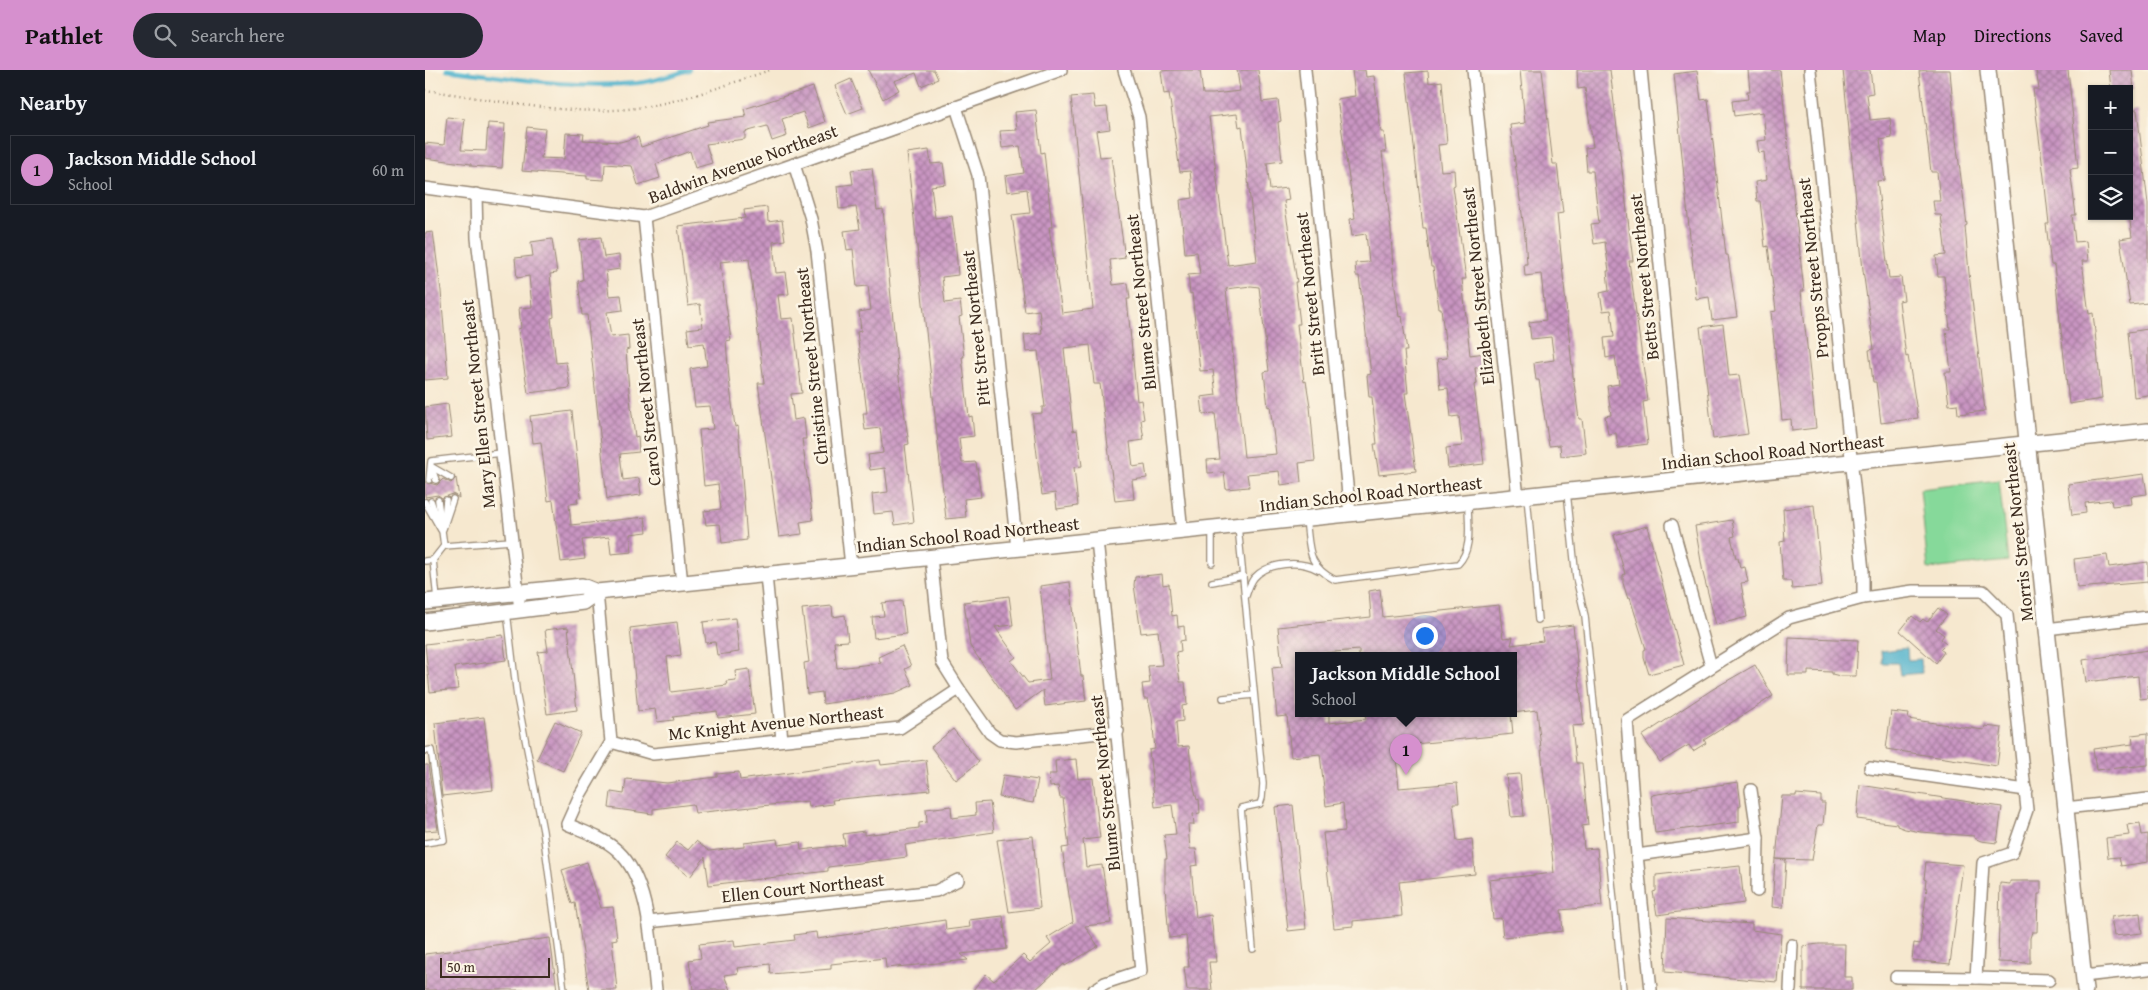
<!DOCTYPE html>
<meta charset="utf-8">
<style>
:root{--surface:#171b24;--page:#242831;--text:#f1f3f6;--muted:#9ea1a6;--line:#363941;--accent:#d690ce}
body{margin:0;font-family:"Gentium Book Plus",serif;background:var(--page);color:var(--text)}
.controls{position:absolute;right:15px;top:15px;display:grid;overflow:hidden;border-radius:0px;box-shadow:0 1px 4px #0004}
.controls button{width:45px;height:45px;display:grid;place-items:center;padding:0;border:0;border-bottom:1px solid var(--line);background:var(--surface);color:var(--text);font:25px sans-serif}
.scale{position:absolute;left:15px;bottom:12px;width:110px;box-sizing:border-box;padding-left:5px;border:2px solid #3b2a1e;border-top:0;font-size:14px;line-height:18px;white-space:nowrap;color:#3b2a1e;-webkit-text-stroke:4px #fcf5e5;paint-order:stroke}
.you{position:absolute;left:999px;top:565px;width:18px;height:18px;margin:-12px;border:4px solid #fff;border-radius:50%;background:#1a73e8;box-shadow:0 0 0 8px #1a73e833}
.badge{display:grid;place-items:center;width:32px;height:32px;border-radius:50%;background:var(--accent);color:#111;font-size:16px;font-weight:700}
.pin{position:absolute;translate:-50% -41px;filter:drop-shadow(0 1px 2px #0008)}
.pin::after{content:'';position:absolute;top:26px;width:18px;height:15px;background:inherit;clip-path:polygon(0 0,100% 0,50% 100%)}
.popup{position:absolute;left:870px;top:582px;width:222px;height:65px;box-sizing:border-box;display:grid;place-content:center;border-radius:0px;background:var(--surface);filter:drop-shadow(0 1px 4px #0005);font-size:16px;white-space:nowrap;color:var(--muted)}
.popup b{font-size:19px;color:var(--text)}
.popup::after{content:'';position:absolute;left:50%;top:100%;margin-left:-10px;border:10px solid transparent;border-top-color:var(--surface)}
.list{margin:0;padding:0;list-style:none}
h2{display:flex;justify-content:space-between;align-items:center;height:65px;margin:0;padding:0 20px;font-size:21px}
h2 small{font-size:16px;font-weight:400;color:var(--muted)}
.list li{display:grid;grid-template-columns:32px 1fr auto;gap:15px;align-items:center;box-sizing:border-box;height:70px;margin:0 10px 10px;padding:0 10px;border:1px solid var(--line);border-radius:0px}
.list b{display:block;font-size:19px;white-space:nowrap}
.list p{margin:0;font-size:16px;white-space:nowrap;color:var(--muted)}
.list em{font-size:16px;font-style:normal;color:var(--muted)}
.icon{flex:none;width:28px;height:28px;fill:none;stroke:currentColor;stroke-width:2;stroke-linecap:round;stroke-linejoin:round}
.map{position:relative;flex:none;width:1723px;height:920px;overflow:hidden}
header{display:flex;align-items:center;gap:30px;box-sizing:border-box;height:70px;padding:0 25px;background:var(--accent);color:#111}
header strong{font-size:24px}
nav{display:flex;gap:28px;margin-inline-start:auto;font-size:18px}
.search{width:350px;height:45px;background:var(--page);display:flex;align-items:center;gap:12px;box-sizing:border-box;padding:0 18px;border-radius:28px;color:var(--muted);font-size:19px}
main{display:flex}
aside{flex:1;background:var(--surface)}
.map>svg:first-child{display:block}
.pitch{fill:#86d99a;stroke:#60825c}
.water{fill:#4db1cc;stroke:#446e75}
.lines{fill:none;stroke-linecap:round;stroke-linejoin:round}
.stream{stroke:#4db1cc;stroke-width:4.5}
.building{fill:url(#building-cross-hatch);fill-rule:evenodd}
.service-casing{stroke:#988976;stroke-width:8}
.minor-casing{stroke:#988976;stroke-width:14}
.tertiary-casing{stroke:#988976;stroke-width:18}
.path{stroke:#988976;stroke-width:2.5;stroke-dasharray:1 4;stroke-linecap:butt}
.service{stroke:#fff;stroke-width:5.5}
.minor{stroke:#fff;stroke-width:11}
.tertiary{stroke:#fff;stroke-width:15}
.labels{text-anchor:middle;stroke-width:5;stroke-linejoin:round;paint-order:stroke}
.street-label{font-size:18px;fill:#3b2a1e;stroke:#fcf5e5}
</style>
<header>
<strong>Pathlet</strong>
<div class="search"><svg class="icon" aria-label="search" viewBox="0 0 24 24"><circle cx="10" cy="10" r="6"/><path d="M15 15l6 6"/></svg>Search here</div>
<nav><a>Map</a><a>Directions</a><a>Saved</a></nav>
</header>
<main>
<aside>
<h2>Nearby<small></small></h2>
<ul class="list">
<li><span class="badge">1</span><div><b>Jackson Middle School</b><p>School</p></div><em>60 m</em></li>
</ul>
</aside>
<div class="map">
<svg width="1723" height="920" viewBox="0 0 1723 920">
<defs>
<pattern id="building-cross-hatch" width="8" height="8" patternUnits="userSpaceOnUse" patternTransform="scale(1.25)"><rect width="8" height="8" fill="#c995c2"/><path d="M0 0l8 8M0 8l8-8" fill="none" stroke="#a47a9d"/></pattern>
</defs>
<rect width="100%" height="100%" fill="#fcf5e5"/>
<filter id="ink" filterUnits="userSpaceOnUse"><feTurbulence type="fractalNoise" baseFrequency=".02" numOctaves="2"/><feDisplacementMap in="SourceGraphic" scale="10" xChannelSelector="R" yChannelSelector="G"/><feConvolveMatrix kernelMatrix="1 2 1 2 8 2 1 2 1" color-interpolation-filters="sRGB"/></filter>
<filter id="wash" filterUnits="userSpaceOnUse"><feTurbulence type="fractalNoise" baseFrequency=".0096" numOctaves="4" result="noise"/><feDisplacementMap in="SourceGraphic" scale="20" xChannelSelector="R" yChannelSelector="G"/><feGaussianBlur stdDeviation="1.12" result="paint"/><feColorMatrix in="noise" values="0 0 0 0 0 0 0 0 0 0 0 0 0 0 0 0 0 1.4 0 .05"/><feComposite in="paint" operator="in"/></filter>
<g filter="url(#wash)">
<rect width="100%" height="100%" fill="#f6e8cf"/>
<polygon class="pitch" points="1574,410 1583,491 1503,499 1495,419"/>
<polygon class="water" points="1482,578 1483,590 1496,589 1497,603 1475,605 1473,593 1457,593 1456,581"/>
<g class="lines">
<path class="stream" d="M22,0C85,8 149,19 213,13C230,11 247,5 264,0"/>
</g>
<g id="blocks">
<g class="building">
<polygon points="443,0 509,0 513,9 496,16 491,3 469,11 474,20 458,29"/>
<path d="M747,0H775L778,24H788L815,21L812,0H833L837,32L853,30L856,51L853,52L857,91L842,93L845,120L862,118L864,130L859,131L872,212H870L875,254H872L879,312L881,311L885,336L890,391L874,393L876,412L856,415L854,401L822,404L824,417L801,419L799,402L783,403L782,390L795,389L790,343L778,344L776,327L791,325L788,300L775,301L767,223L765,224L763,205L775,204L772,182L760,183L755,130L768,128L765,101L755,102L744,23L739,24L736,1ZM812,44L814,57L817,56L832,191L803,195L784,47ZM826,216L834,217L844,301L839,302L843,337L845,336L851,384L819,387L801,219Z"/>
<polygon points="927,0 940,0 941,7 949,6 956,62 959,62 961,82 957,82 966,161 968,202 974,247 977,246 982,281 979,281 983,323 980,323 991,401 954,405 949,374 952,374 947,327 944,327 942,305 946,304 934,206 931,206 930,193 944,192 941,164 927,166 925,149 930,148 912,29 930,26"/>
<polygon points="1095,0 1117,0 1128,94 1132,94 1138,143 1132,144 1148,306 1154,349 1157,349 1161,383 1136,386 1135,375 1124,376 1114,310 1111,310 1109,293 1129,290 1126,267 1106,269 1104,252 1121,250 1116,204 1100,206 1099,194 1102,194 1100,166 1085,55 1100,53"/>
<polygon points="1152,0 1185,0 1208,191 1204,191 1223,331 1218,332 1223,374 1193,378 1191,363 1183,364 1180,346 1186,345 1182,316 1194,314 1190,286 1181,288 1179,268 1189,267 1186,240 1178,241 1175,223 1184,221 1182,201 1184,201 1180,172 1169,174 1166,154 1174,153 1168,101 1162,101 1160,78 1168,77 1160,18 1153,19"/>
<polygon points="1323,0 1355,0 1379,221 1376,221 1391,358 1367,361 1366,349 1357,350 1346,242 1351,241 1343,176 1340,177 1335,131 1332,131 1330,112 1342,110 1339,82 1334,83 1332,71 1341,70 1338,42 1309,46 1307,31 1323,29 1322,21 1325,21"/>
<polygon points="1418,0 1445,0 1448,23 1442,24 1445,50 1465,48 1467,68 1455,70 1460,110 1452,111 1464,208 1476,207 1479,230 1474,231 1481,287 1483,286 1493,348 1456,353 1451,312 1448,312 1444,280 1449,279 1438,200"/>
<polygon points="1503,0 1525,0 1530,62 1542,155 1540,156 1544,203 1560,341 1533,344 1532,334 1524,335 1520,302 1526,302 1521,259 1525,259 1519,206 1513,206 1511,186 1521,185 1516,145 1510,145 1508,131 1515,131 1512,102 1506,102 1494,1"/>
<polygon points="1611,0 1643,0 1653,98 1645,99 1651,145 1647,145 1650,172 1661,171 1663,191 1657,191 1664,244 1668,243 1677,329 1644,334 1629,195 1626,195 1621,154 1624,154 1619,107 1608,19 1614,19"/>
<polygon points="1684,0 1707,0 1709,19 1686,19"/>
<polygon points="1003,1 1004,13 1017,11 1022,74 1013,75 1016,101 1029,100 1030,115 1028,116 1041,209 1037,209 1045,285 1060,283 1062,297 1050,298 1052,314 1049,315 1059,394 1023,398 1021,378 1037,376 1034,346 1026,347 1023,318 1015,319 1012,289 1022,288 1016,238 1014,238 1008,197 1006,197 1001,158 998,158 981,3"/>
<polygon points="1272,1 1276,30 1283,29 1301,185 1303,185 1312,247 1287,250 1284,227 1271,229 1249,4"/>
<polygon points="426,9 438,38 422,44 410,16"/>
<polygon points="388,17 400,52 384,58 378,42 357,49 362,66 347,71 342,56 320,62 320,69 281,74 287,93 270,98 265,81 231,94 235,108 213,115 207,96 180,94 179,110 162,109 162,106 97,101 102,57 120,59 116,88 139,89 141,63 159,64 158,70 195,72 213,67 216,77 283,55 282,52 321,47 319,39"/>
<polygon points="668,25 670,38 682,37 685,59 671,61 675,87 686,86 700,188 685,190 688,215 703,213 705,229 702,229 712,331 716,330 719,349 716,350 719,370 705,372 708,397 720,395 722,408 707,410 709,429 690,431 675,314 669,314 665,275 639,278 648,361 652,360 657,396 649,397 653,436 632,439 630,423 617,425 607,344 617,343 617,337 620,337 613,281 601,282 599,265 617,263 614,240 600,242 587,145 605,143 602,119 582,122 580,106 599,103 595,76 577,78 575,61 592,60 590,42 611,40 616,83 619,82 627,157 624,157 637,243 668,239 646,27"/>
<polygon points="1712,40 1723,134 1723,233 1705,235 1695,169 1707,167 1704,144 1704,41"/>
<polygon points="22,47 40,49 36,80 61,81 63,53 80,54 77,98 46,96 46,94 0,88 0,73 19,75"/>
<polygon points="504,80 506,94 518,93 521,114 506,116 510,148 527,146 530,167 533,205 517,207 520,233 535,231 537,246 534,247 539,287 537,287 544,347 547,346 549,366 534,368 537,393 551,392 556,427 539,429 541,447 521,449 482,83"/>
<polygon points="447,98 452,140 458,139 472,294 484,374 480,375 489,452 470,455 468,442 449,444 447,424 463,422 460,398 445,400 443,385 458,383 455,358 440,360 438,343 442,343 432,262 436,261 434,242 446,240 443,216 432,217 428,179 422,180 419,161 435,159 431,137 414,139 412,116 428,114 426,100"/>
<polygon points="342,137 343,152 357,150 360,170 348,172 351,203 361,202 364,224 353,225 356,249 368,248 377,323 366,324 369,350 379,348 381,369 377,369 388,450 375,452 377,464 354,467 333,313 339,313 324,189 295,192 306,270 301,271 304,309 310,357 313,356 322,470 297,473 295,454 281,455 279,441 296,439 293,414 279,416 274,360 288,359 285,336 270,337 265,299 282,296 279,273 264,275 262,259 278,257 275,234 263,236 253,156 320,148 319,140"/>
<polygon points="8,162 16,221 23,308 0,310 0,163"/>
<polygon points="176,167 179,187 194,185 195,199 181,201 184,226 196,225 198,240 182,242 186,267 203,265 204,279 201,280 204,321 210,367 213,366 214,382 195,384 198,410 214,408 216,425 182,429 162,245 157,245 153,211 158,210 154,170"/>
<polygon points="127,169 132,203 125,204 129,247 126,248 131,293 141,292 145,318 103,323 93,259 96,258 94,238 107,237 104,206 92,208 90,188 108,186 106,172"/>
<polygon points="1298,254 1304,306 1314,305 1323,364 1288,369 1275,257"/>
<polygon points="1723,259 1723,325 1709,327 1703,262"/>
<polygon points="23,334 27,367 2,370 0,337"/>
<polygon points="147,341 156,427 152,428 153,433 144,434 146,455 220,447 222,462 205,464 207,482 186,484 184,467 157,470 160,489 136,492 128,430 123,431 116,372 108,373 105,346"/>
<polygon points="1719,404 1722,424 1705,426 1706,434 1687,436 1686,430 1660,433 1661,443 1647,445 1643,414"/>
<polygon points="31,408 34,428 28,424 17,428 13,425 0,427 0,412 12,415 18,409 26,413"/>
<polygon points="1389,435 1397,516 1367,519 1366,511 1358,511 1355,472 1360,471 1358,439"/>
<polygon points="1307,450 1310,466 1306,467 1311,488 1313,488 1315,498 1320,497 1323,512 1316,513 1322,547 1291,555 1278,503 1270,456"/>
<polygon points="1222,456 1259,595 1224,604 1219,588 1219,580 1221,579 1205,528 1203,529 1198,513 1198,505 1200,504 1189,465"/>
<polygon points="1682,485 1684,497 1723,492 1723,512 1652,518 1649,489"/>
<polygon points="737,504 738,515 744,514 747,546 752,545 753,557 759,556 760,570 755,571 756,581 751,582 755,612 760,612 762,635 757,636 758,651 751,652 753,677 764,676 767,708 772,730 774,729 775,743 768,744 769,755 763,755 765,779 771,779 773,795 766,796 771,848 786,845 791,892 784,892 787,920 762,920 759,897 764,897 761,866 744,868 740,818 740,789 742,789 739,765 751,764 747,735 730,737 724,680 730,679 727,647 723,629 719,629 717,614 725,613 723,596 737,595 733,561 716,563 709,515 710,507"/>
<polygon points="645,512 656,606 658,606 661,631 620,636 618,620 590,640 545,576 539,532 584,526 588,555 570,557 591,587 586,591 603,613 625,610 615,516"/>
<polygon points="955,519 958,547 1074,535 1078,568 1088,567 1086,575 1118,571 1116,559 1148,555 1159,655 1147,656 1151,693 1157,693 1163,755 1157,756 1159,779 1172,778 1177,836 1136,840 1138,861 1078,867 1076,848 1068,849 1064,810 1129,803 1112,640 1088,643 1088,586 934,586 934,580 898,583 898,586 874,586 874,644 904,644 904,653 941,649 940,644 1086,644 1088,664 970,676 974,718 1032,713 1034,733 1028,733 1032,771 1047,769 1050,804 974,812 977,846 928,851 928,856 909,858 898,763 920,761 918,733 901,736 895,684 866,687 862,646 852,647 847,598 857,597 853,557 946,547 944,521"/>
<polygon points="477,531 481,564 449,568 447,547 459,546 457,533"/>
<polygon points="407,536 408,547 420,545 423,571 409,572 412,598 456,593 453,587 477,576 486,596 480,599 488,615 470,623 398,634 397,622 382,624 379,593 384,592 377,539"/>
<polygon points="1513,538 1522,545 1511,559 1519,565 1516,569 1521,573 1515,579 1519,582 1511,593 1475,561 1487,546 1495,552 1498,549 1502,552"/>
<polygon points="310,548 314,582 292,585 290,572 281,573 278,552"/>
<polygon points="252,552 256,585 242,587 246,622 302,615 301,611 311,610 310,601 324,599 330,644 293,648 292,641 248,647 249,650 232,652 230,639 213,641 205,558"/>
<polygon points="143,557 152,640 122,644 113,582 123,581 120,560"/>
<polygon points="78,565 81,590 30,597 33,619 5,622 0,574"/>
<polygon points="1364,567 1433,570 1431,606 1415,606 1407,604 1407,602 1383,601 1383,605 1363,605"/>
<polygon points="1723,580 1723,628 1715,629 1713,606 1661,612 1658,590"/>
<polygon points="1330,595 1348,626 1279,670 1281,673 1268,681 1264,675 1235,692 1217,666 1288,619"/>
<polygon points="1466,642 1484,644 1483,649 1537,657 1559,660 1560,656 1577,658 1572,696 1461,679"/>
<polygon points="59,647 68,720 17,726 10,653"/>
<polygon points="130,651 156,663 138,701 112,689"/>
<polygon points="528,659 554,692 531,710 506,677"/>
<polygon points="1723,663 1723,695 1671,700 1668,679 1708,674 1707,665"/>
<polygon points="651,689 653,709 668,708 675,768 658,770 661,797 677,795 686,853 660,856 673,876 640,896 639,894 610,920 548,920 561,904 569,911 598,885 605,892 626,874 622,868 648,852 637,778 644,777 638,728 635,728 633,716 625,717 624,704 631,704 630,691"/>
<polygon points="455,690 456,695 501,690 505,720 407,730 408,734 384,737 383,731 270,743 268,734 228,739 228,744 184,738 186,722 199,724 201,709 242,713 292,707 292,704 314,702 315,710"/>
<polygon points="0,695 3,695 13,760 0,761"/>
<polygon points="1095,704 1099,746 1086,747 1081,705"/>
<polygon points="578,705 613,710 608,733 574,727"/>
<polygon points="1313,712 1316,735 1314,736 1314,752 1230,763 1226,725"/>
<polygon points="1435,715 1577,737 1572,773 1556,771 1549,768 1549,766 1496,762 1480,759 1472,756 1472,754 1432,749"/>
<polygon points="1371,724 1396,726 1396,733 1400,733 1398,755 1393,755 1387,790 1351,789 1357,726 1371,726"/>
<polygon points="565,732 569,762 480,775 482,787 403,797 403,801 284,815 280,787 265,807 240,787 252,772 263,780 271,771 284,781 319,777 319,773 352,769 353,775 375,772 376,780 420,775 418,764 439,761 439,765 494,758 494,753 502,752 501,739 526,736 527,748 551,745 550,733"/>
<polygon points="868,735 881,859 863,861 850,737"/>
<polygon points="1715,753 1717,765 1723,764 1723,792 1696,796 1694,787 1683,788 1681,768 1704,765 1702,755"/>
<polygon points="608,766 615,838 584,842 572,770"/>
<polygon points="1350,789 1361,790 1358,838 1347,837"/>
<polygon points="162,792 176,838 188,837 192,869 187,870 192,920 164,920 150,833 147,834 137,800"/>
<polygon points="1501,792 1538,795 1525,894 1487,890 1489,873 1495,874 1502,818 1500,818 1501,810 1499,809"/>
<polygon points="1315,796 1319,833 1232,845 1228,822 1231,821 1231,805"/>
<polygon points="1585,811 1616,811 1616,824 1613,824 1612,862 1607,862 1605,868 1605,893 1573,892 1575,813 1585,814"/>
<polygon points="1715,843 1717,863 1689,866 1686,847"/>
<polygon points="578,846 582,879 536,884 543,890 461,898 460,888 406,894 406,899 346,904 345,894 312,898 313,903 299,905 305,920 268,920 264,890 276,888 274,874 309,870 310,877 370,870 369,865 391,862 392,869 520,850 521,860 545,857 544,850"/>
<polygon points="1242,848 1327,854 1327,860 1356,864 1352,912 1240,902"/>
<polygon points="125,868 132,920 0,920 0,884"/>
<polygon points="1394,874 1420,874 1419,907 1427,907 1427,920 1378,920 1378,876"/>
</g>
</g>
</g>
<g filter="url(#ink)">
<use href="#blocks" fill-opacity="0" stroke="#988976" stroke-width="1"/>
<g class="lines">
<g class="service-casing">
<g id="service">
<polyline points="7,397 26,408"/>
<polyline points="7,399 11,410"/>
<polyline points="4,410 6,391 76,383"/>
<polyline points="1142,422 1151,508 1160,546 1198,920"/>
<polyline points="1102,426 1113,550"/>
<polyline points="6,431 12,448"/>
<polyline points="0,432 16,460"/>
<polyline points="19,449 21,430"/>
<path d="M881,449C885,478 881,495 910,510L1033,494C1048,479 1043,454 1043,434"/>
<polyline points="813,456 838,714 837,728 835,734 816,738 828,879"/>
<polyline points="18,459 28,429"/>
<polyline points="19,476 86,471"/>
<polyline points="0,491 8,490"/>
<polyline points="787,493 787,459"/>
<polyline points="787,512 818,506"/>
<path d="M821,526C823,520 825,513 829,508C843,492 876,490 893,500"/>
<polyline points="12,529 8,490 19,476 13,430"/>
<polyline points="82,542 92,627 118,761 139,920"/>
<polyline points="798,628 829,625"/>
<polyline points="0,681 6,680 19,770 0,773"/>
</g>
</g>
<g class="minor-casing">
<g id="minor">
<polyline points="699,0 714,47 757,462"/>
<polyline points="880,0 925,444"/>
<polyline points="1048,0 1093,428"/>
<polyline points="1216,0 1256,410"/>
<polyline points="531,37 553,105 592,479"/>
<polyline points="369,94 386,149 392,181 426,496"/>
<polyline points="0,118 219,147 636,0"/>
<polyline points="51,124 52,168 95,540"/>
<polyline points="219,147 257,514"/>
<polyline points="1247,455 1286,596"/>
<polyline points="506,487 517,592 534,619"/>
<polyline points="341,505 357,670"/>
<path d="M172,522L186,672L155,725L142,754C160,762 179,768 193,781C226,812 226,878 231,920"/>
<polyline points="1438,528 1488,521 1558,521 1582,545 1602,740 1587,783 1558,793 1551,908 1624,910"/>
<polyline points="1621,559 1723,547"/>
<polyline points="186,672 228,684 475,658 534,619 565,663 575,670 591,672 693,661"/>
<polyline points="1445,698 1601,720"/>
<polyline points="1326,720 1333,768 1332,821"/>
<polyline points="1640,738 1723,729"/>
<polyline points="1212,785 1333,768"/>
<polyline points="223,852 511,821 533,810"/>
<polyline points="1658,906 1723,899"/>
<polyline points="1471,907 1551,908"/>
<polyline points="669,920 680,913 716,901 672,470"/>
<polyline points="1226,920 1212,785 1202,650 1364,548 1438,528 1438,501 1385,0"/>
<polyline points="1365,920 1367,875"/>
</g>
</g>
<g class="tertiary-casing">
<g id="tertiary">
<polyline points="1563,0 1660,920"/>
<polyline points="0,532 157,516 172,522 1723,361"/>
<polyline points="0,552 158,532 172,522"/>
</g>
</g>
<path class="path" d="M0,20C61,28 129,44 190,40C244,37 295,17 345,0"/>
<use href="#service" class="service"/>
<use href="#minor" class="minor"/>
<use href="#tertiary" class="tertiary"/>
</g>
</g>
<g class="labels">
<g class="street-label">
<text transform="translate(318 94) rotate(-20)" y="6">Baldwin Avenue Northeast</text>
<text transform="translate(1388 198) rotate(-96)" y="6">Propps Street Northeast</text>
<text transform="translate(1219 207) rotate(-96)" y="6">Betts Street Northeast</text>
<text transform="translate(1053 216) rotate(-96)" y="6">Elizabeth Street Northeast</text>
<text transform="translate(885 224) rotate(-96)" y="6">Britt Street Northeast</text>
<text transform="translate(716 232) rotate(-96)" y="6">Blume Street Northeast</text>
<text transform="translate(551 258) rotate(-96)" y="6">Pitt Street Northeast</text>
<text transform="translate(387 296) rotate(-96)" y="6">Christine Street Northeast</text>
<text transform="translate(221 332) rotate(-96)" y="6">Carol Street Northeast</text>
<text transform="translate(53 334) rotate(-96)" y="6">Mary Ellen Street Northeast</text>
<text transform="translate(1348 382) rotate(-6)" y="6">Indian School Road Northeast</text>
<text transform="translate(946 424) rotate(-6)" y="6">Indian School Road Northeast</text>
<text transform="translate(1593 462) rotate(-96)" y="6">Morris Street Northeast</text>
<text transform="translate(543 465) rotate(-6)" y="6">Indian School Road Northeast</text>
<text transform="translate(351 653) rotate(-6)" y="6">Mc Knight Avenue Northeast</text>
<text transform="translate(680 713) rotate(-96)" y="6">Blume Street Northeast</text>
<text transform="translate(378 818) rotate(-6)" y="6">Ellen Court Northeast</text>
</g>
</g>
</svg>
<div class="controls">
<button>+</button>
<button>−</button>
<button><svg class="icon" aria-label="layers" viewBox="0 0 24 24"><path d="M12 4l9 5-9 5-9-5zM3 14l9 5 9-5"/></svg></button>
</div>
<div class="scale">50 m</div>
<div class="you"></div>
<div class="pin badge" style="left:981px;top:705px">1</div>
<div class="popup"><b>Jackson Middle School</b>School</div>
</div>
</main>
